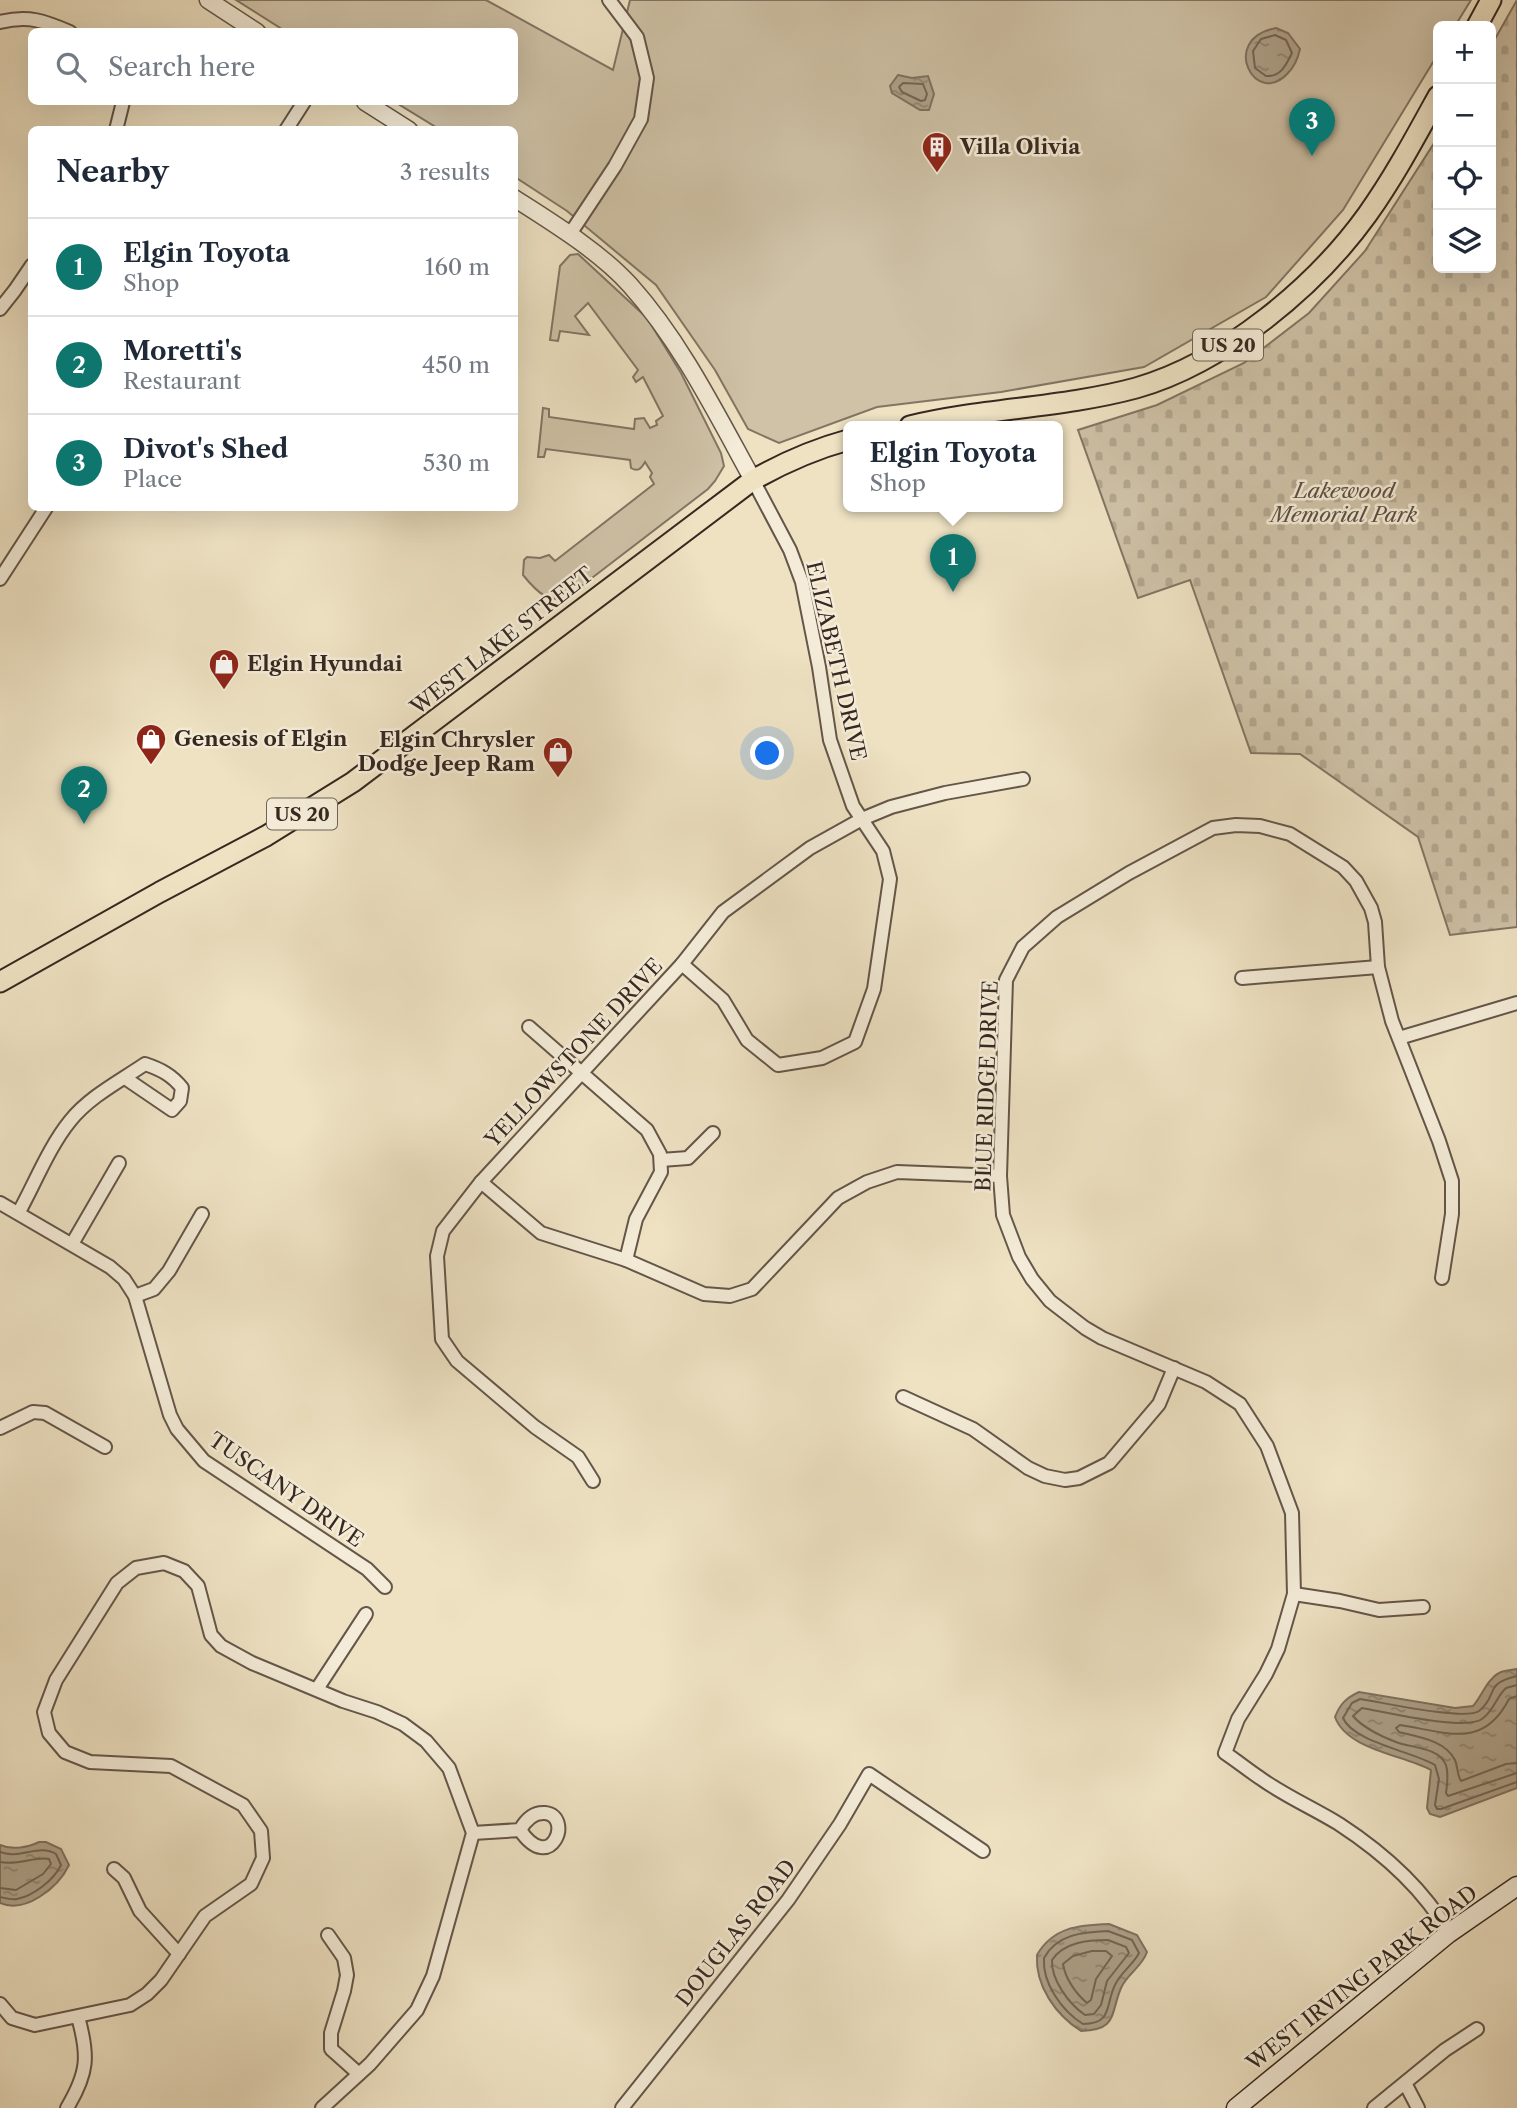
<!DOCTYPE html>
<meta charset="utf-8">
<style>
:root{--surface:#fff;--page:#f2f2f3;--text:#1f2937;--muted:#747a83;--line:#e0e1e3;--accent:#0f766e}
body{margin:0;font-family:"Libre Caslon Text",serif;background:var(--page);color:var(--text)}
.controls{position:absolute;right:21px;top:21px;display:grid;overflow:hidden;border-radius:10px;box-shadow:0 7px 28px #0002}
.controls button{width:63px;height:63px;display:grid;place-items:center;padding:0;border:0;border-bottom:2px solid var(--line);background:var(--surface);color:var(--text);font:35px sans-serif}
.you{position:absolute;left:768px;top:754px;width:24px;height:24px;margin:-18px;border:5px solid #fff;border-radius:50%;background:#1a73e8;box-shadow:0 0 0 10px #1a73e833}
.badge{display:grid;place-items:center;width:46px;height:46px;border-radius:50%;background:var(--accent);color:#fff;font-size:23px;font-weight:700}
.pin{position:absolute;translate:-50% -58px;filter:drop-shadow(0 2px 4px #0008)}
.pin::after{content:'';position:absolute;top:37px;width:24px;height:21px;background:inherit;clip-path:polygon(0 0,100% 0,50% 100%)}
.popup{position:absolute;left:843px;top:421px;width:220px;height:91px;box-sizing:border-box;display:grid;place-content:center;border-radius:10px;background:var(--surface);filter:drop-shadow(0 2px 5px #0005);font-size:23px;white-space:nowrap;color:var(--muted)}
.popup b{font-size:26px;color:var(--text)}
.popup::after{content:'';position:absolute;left:50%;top:100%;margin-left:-14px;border:14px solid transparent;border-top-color:var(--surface)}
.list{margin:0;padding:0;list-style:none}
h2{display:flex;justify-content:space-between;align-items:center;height:91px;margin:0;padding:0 28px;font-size:30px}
h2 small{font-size:23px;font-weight:400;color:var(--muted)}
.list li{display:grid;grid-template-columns:46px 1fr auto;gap:21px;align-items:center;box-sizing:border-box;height:98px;padding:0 28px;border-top:2px solid var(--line)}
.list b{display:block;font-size:26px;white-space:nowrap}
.list p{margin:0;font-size:23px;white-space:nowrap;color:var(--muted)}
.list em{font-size:23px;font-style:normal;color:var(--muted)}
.icon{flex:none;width:38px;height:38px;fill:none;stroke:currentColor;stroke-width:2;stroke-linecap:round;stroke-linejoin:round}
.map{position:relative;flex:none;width:1517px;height:2108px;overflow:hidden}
.search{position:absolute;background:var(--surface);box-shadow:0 7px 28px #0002;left:28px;top:28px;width:490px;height:77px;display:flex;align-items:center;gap:18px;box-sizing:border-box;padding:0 24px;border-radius:10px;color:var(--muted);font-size:26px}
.panel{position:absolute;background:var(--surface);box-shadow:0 7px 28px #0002;left:28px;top:126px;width:490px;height:385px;border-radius:10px}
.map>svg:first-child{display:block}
.grass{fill:#cfc2a7;stroke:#827564;stroke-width:2}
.cemetery{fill:url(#cemetery-stones);stroke:#827564;stroke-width:2}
.water{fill:url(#water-ripples);stroke:#7f7261;stroke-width:2}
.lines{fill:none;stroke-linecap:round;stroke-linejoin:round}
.shore{stroke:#726656;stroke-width:2}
.minor-casing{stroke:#645649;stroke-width:16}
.tertiary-casing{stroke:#645649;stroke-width:19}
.secondary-casing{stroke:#362820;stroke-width:21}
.trunk-casing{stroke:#362820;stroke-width:23}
.minor{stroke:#f4ecd8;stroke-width:12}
.tertiary{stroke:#f4ecd8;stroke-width:16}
.secondary{stroke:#f4ecd8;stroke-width:18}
.trunk{stroke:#eee2c3;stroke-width:19}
.labels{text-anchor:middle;stroke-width:5;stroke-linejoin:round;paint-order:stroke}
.shield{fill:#f4ecd8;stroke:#6f6357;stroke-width:2}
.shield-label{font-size:19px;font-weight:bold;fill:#362820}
.poi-label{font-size:21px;font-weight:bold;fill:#362820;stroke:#f4ecd8;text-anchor:start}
.park-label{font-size:21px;font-style:italic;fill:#5c4e42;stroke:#f4ecd8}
.street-label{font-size:21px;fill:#362820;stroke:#f4ecd8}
</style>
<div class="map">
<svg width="1517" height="2108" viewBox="0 0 1517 2108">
<defs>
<pattern id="cemetery-stones" width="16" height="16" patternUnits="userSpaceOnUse" patternTransform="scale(1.75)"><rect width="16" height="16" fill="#cfc2a7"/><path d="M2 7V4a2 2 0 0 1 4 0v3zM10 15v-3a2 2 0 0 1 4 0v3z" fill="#b2a78f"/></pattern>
<pattern id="water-ripples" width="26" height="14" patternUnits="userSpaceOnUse" patternTransform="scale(1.75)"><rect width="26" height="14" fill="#afa38c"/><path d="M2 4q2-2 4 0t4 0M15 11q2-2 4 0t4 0" fill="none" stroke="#8f8572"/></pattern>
</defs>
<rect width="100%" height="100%" fill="#eee2c3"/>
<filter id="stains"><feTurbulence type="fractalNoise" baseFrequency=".00286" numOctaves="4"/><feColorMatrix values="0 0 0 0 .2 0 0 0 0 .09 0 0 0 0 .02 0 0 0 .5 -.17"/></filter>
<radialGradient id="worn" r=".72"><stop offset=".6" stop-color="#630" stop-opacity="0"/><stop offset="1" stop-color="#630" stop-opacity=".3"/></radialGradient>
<g class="grass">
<polygon points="236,0 486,0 613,70 630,0 1471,0 1455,26 1438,26 1438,54 1343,210 1266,297 1144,367 1001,392 877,407 779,443 748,429 715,370 656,285 567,211 515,177 514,130 439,129 395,102 514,102 514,32 285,31"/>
<path d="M578,254L647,318L681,373L721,453L724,466L715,481L708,489L571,594C550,607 536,591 523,575L524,560L527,557L540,558L549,555L555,561L654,484L650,477L652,473L645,462C641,469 638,472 631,468L630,460L546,449L544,457H538L543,408L549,409V417L634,429L635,419L644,418L650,428L657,425L656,421L663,416L643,377L636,382L633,377L638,370L588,303L575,316L589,335L560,331L558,341L550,340L560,266L570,255Z"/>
</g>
<polygon class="cemetery" points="1517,0 1517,927 1450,935 1418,837 1300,754 1251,753 1190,580 1138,598 1078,430 1157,405 1244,363 1309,313 1365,251 1438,137 1438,268 1491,268 1491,46"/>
<g class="water">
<path d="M1276,28L1288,33L1300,49C1298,58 1294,67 1288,73C1256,109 1218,39 1276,28Z"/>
<polygon points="898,75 912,78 928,76 934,94 929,110 920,110 892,93 890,86"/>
<path d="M1517,1669V1788L1440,1817L1430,1814L1427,1808L1431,1770C1404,1755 1347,1750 1335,1717C1340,1704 1346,1698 1359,1692L1455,1708L1473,1706C1482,1696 1487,1679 1499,1673C1504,1670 1512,1670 1517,1669Z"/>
<path d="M39,1842H46L61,1849L69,1865C58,1888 25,1914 0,1903V1845C11,1850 27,1848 39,1842Z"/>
<path d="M1109,1924L1137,1935L1147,1952C1142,1967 1127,1974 1121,1988C1110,2014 1118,2030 1081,2031C1056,2015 1035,1986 1037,1955C1053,1927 1079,1925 1109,1924Z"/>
</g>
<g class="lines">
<g class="shore">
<path d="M1275,35L1286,40L1292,53C1286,65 1281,77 1266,76L1255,68L1253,51L1261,39Z"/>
<polygon points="903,83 923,84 927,94 925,100 921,101 902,92 899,87"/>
<path d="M1517,1676C1483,1684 1499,1695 1479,1711C1465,1721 1381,1702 1360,1699L1352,1703L1343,1718C1353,1742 1414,1752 1435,1765L1439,1779L1435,1805L1437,1809H1441L1517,1782"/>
<path d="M1517,1685L1506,1688C1496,1697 1494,1711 1482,1719C1465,1731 1385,1712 1362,1708L1353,1716C1362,1727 1383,1737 1396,1742C1411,1748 1439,1747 1446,1765C1449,1774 1447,1784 1446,1793L1448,1796L1517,1773"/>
<path d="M1517,1696L1509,1699C1483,1750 1446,1732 1400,1725L1396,1728L1399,1732C1418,1737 1445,1740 1455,1760C1458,1767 1457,1775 1461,1781L1506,1764L1517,1763"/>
<path d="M0,1852C19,1860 39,1843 56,1854L61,1865C54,1880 33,1896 17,1899C12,1900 5,1898 0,1897"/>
<path d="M0,1862C17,1866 36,1856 49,1859L51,1864L43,1874L16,1890L0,1888"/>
<path d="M1108,1931L1132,1940L1139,1953C1133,1965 1120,1973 1115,1985C1105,2005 1113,2024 1083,2024C1062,2011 1042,1983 1044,1958C1057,1934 1083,1932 1108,1931Z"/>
<path d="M1108,1940L1126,1947L1129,1953L1107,1981L1101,2005L1094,2014L1085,2015C1069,2004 1051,1980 1052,1960C1064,1942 1088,1940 1108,1940Z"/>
<path d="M1092,1951H1106L1112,1956L1096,1979L1091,2000L1087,2003C1076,1994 1065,1978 1063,1964L1073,1956Z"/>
</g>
<g class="minor-casing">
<g id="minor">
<path d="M0,22C29,15 44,21 70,32"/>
<polyline points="116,130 123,102"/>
<polyline points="286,130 304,102"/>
<polyline points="570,234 615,166 641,119 647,78 637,37 609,0"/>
<polyline points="0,309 15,290 32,265"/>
<polyline points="0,579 46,508"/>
<polyline points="682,964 723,1000 747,1040 778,1065 822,1058 855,1042 874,989 890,879 883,851 853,806 830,740 819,667 802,582 790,550 753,480"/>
<polyline points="1242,978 1378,967"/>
<polyline points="529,1027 647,1130 660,1154 661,1172 636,1219 626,1260"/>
<polyline points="1399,1038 1517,1003"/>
<polyline points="661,1160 688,1158 713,1133"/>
<polyline points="481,1182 541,1233 626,1260 704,1294 730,1296 752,1289 838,1198 867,1182 897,1172 1000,1176"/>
<polyline points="0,1203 110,1267 124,1279 135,1296 170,1415 177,1429 204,1461 367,1569 385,1587"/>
<path d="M19,1212C35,1183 49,1147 70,1121C89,1097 120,1081 145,1064C160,1069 172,1075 182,1088L180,1101L172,1110L125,1078"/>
<polyline points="72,1244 119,1163"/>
<path d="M1442,1278L1452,1214V1181L1439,1141L1392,1021L1378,967L1375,922L1371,908L1356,881L1343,867L1290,834L1260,826L1236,825L1213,828L1129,873L1057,917L1023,947L1006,980L1000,1176L1003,1215L1019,1257L1032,1279L1050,1301L1085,1328L1102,1338L1206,1382L1240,1404L1267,1446L1292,1513L1294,1594L1278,1649L1266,1674L1238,1719L1225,1753C1237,1761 1248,1770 1260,1778C1285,1796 1313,1808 1339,1824C1382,1852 1423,1888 1449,1933"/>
<polyline points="135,1296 154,1289 169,1271 202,1214"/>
<polyline points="903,1397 973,1429 1028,1468 1045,1476 1065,1480 1079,1478 1109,1463 1159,1404 1174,1368"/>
<polyline points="0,1428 33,1412 45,1413 105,1447"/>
<polyline points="593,1481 578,1457 535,1427 457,1361 442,1339 437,1256 443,1231 481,1182 682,964 723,912 810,848 862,819 891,807 945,793 1023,779"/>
<polyline points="1294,1594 1340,1601 1379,1610 1423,1607"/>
<polyline points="317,1689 366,1614"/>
<path d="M473,1833L520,1830C525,1821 533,1812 545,1813C574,1816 551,1876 520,1830"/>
<polyline points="114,1869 124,1878 140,1911 179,1954"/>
<polyline points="328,1935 344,1958 347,1975 344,1991 331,2033 331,2049 359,2074"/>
<polyline points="0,2004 12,2018 35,2025 130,2005 147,1994 161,1980 205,1916 251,1884 263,1858 261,1831 243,1805 171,1766 90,1762 65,1752 49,1733 44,1712 56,1680 117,1583 136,1568 164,1563 184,1571 198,1586 211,1635 221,1646 252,1663 343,1701 377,1712 403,1724 426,1741 449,1768 473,1833 433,1976 417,2010 370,2064 322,2108"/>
<polyline points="1405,2083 1418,2108"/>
<path d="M67,2108C88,2073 89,2056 78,2017"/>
<polyline points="622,2108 788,1900 840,1824 869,1774 983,1851"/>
<polyline points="1374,2108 1445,2050 1477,2029"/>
</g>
</g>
<g class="tertiary-casing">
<g id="tertiary">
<polyline points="208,0 257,32"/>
<polyline points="365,102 409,130"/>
<path d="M514,198C553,223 599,251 630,285C681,342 716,413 753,480"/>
</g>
</g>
<g class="secondary-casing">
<polyline id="secondary" points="1236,2108 1449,1933 1517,1886"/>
</g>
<g class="trunk-casing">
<g id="trunk">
<polyline points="1477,26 1491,0"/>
<path d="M910,426C984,408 1062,408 1136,388C1224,363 1315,287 1367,215C1394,177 1416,136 1438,96"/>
<path d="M0,982L160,892L266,836L353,782L753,480C783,463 815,449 848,440"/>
</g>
</g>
<use href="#minor" class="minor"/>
<use href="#tertiary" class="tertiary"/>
<use href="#secondary" class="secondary"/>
<use href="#trunk" class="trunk"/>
</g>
<defs>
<g id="building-pin" transform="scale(1.575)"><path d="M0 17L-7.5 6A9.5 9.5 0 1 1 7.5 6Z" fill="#8f2418" stroke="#f4ecd8"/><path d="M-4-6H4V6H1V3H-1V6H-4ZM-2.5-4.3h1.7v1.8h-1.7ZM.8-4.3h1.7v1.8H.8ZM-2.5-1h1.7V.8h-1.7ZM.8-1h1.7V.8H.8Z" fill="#fff"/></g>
<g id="shop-pin" transform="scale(1.575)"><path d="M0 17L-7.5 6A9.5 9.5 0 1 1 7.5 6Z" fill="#8f2418" stroke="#f4ecd8"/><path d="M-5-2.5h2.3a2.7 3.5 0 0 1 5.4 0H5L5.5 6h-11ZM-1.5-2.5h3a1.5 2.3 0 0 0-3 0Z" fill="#fff"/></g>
</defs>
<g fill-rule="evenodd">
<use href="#building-pin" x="937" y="147"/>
<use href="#shop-pin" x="224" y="664"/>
<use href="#shop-pin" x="151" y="739"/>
<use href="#shop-pin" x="558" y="752"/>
</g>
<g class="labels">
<g class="shield">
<rect x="1193" y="329.5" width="70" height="31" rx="5"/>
<rect x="267" y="798.5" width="70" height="31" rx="5"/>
</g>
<g class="shield-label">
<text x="1228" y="352">US 20</text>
<text x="302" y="821">US 20</text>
</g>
<g class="poi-label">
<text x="960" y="154">Villa Olivia</text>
<text x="247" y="671">Elgin Hyundai</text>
<text x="174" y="746">Genesis of Elgin</text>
<text x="535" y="747" text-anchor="end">Elgin Chrysler<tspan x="535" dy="24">Dodge Jeep Ram</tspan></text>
</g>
<g class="park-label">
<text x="1344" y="498">Lakewood<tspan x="1344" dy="24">Memorial Park</tspan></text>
</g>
<g class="street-label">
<text transform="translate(502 641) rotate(-38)" y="7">WEST LAKE STREET</text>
<text transform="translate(836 661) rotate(77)" y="7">ELIZABETH DRIVE</text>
<text transform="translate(574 1053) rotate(-47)" y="7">YELLOWSTONE DRIVE</text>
<text transform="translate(987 1086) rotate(-88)" y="7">BLUE RIDGE DRIVE</text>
<text transform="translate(286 1490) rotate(35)" y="7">TUSCANY DRIVE</text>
<text transform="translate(736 1933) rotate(-52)" y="7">DOUGLAS ROAD</text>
<text transform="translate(1362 1978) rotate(-38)" y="7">WEST IRVING PARK ROAD</text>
</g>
</g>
<rect width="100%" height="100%" filter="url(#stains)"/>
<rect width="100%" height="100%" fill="url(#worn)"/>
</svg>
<div class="controls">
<button>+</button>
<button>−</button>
<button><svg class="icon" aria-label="locate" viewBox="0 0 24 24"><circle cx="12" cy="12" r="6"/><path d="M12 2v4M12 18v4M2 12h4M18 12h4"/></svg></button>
<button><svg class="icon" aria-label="layers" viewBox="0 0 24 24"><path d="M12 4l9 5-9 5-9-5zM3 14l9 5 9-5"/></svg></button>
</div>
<div class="you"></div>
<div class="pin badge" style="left:953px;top:592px">1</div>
<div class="popup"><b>Elgin Toyota</b>Shop</div>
<div class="pin badge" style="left:84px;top:824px">2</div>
<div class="pin badge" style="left:1312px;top:156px">3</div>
<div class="search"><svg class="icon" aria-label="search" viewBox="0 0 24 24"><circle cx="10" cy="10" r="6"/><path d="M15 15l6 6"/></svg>Search here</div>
<section class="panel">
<h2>Nearby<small>3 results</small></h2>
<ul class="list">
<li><span class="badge">1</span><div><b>Elgin Toyota</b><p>Shop</p></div><em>160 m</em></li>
<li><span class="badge">2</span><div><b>Moretti's</b><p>Restaurant</p></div><em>450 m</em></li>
<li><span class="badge">3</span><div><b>Divot's Shed</b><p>Place</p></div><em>530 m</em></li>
</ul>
</section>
</div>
